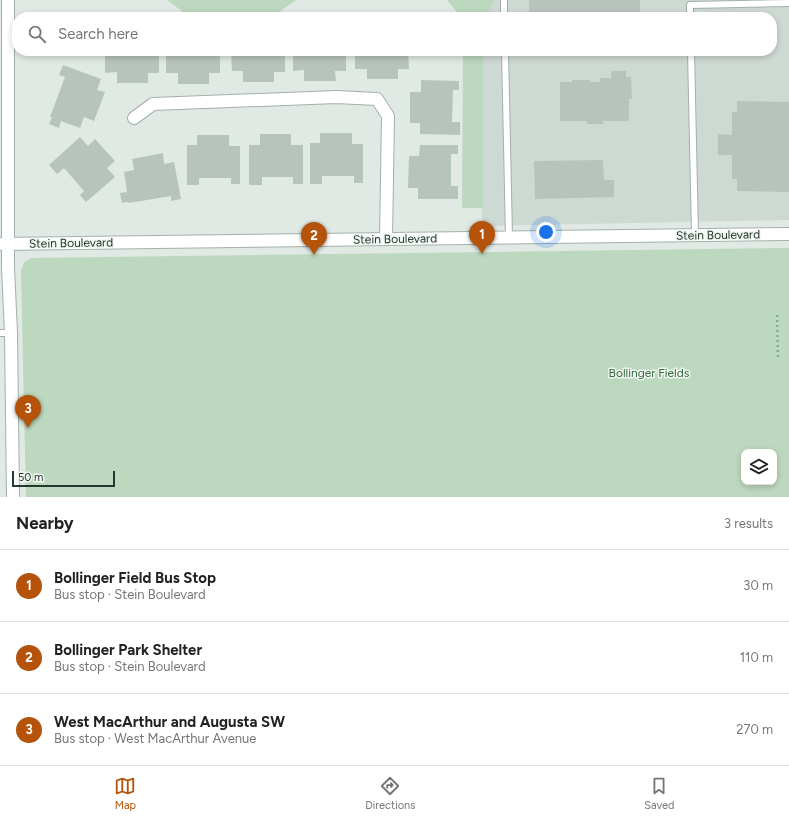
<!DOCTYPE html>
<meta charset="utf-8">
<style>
:root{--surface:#fff;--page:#f2f2f2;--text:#222;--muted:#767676;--line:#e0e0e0;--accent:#b45309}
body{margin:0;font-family:Figtree,sans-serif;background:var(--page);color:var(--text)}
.controls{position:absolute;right:12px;bottom:12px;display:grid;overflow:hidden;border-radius:8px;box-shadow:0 2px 6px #0003}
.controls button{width:36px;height:36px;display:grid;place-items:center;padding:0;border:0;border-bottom:1px solid var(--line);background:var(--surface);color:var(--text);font:20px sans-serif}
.scale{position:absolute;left:12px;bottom:10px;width:103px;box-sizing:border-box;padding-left:4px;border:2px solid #23382e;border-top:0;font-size:11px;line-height:14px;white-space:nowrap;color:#23382e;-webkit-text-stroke:3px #f1f6f2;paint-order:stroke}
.you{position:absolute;left:546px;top:232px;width:14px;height:14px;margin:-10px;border:3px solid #fff;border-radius:50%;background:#1a73e8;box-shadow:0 0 0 6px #1a73e833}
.badge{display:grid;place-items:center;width:26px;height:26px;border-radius:50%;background:var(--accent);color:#fff;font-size:13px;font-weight:700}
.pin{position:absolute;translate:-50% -33px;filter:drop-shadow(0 1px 2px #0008)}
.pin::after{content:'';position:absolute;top:21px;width:14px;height:12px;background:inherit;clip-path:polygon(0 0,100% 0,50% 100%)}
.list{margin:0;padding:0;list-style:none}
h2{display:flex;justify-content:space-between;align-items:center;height:52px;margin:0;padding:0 16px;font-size:17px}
h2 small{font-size:13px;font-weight:400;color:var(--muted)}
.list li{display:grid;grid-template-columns:26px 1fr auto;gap:12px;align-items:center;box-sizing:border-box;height:72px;padding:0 16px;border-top:1px solid var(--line)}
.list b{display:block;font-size:15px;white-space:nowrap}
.list p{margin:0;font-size:13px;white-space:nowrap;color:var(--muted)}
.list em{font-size:13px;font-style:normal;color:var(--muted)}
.icon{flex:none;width:22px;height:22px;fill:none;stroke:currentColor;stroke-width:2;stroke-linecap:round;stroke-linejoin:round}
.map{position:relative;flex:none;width:789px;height:497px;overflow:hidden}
.search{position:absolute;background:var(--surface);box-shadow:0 2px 6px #0003;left:12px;right:12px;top:12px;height:44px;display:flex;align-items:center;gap:10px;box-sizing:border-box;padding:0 14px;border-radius:16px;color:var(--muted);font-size:15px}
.sheet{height:268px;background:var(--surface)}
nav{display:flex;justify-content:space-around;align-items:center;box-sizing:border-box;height:56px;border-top:1px solid var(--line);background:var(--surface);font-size:11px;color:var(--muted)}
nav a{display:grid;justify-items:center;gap:2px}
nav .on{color:var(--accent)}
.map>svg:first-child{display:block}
.built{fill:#cfd9d3}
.green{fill:#bcd8be;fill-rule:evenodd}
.building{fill:#b7c4bc}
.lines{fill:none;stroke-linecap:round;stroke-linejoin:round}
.lane-casing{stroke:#a4b0aa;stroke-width:8}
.street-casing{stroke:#a4b0aa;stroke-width:14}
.path{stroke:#85a997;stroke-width:2.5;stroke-dasharray:2 3;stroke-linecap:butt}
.lane{stroke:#fff;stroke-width:6}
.street{stroke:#fff;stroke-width:12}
.labels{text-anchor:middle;stroke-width:3;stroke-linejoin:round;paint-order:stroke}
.street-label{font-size:12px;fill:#23382e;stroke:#f1f6f2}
.park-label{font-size:12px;fill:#33693d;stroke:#f1f6f2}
</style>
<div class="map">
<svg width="789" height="497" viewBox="0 0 789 497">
<rect width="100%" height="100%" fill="#e1e9e4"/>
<polygon class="built" points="476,0 789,0 789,220 482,226 477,51 772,51 772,17 476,17"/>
<g class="green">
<polygon points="167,0 296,0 272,17 190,17"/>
<polygon points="447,0 494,0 494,1 485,17 461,17"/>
<polygon points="463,51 483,51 483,208 462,208"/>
<path d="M789,248V497H26L21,271L24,262L31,258ZM744,452H774V482H744Z"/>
</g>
<g class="building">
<rect x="529" y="0" width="111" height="17"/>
<polygon points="105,51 159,51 159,73 148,73 148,83 117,83 117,72 105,73"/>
<polygon points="166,51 220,51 220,73 209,73 209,84 178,84 178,73 166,73"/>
<polygon points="231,51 285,51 285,72 274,72 274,82 243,82 243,71 232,71"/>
<polygon points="293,51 346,51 346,71 335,71 336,81 304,81 304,70 293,71"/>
<polygon points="355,51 408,51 409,69 398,69 398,79 367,79 367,69 355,69"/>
<polygon points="63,65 101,79 97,90 105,92 94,121 84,117 80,128 61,121 59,128 49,124 52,117 50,117 65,77 59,75"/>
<polygon points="611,71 626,71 626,77 631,77 632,99 629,99 629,121 603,121 603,124 587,124 587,121 560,121 560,82 572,82 572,80 590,80 590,82 600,82 600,78 611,78"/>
<polygon points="421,80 459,81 459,90 453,90 452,122 460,122 460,135 420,134 420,123 410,123 410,92 421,92"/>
<polygon points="737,101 789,102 789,192 737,191 737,179 732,179 732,155 718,155 718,134 732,135 732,112 737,112"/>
<polygon points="320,133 352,133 352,144 363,144 363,183 354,183 354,176 322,176 322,184 310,184 310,143 320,143"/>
<polygon points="260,134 291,134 291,145 303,145 303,184 293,184 293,177 262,177 262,185 249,185 249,145 260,145"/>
<polygon points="197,135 229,135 229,146 240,146 240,184 231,184 231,178 199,178 199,185 187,185 187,145 197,145"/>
<polygon points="80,137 88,146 95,139 115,161 107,168 115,177 86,202 80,195 84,191 64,168 57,174 49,165"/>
<polygon points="420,145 458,145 458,154 451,154 451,186 458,186 458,199 418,199 418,188 408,188 409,156 419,156"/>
<polygon points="163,153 164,164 174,162 181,199 171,201 171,196 129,203 128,202 122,203 120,193 127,192 124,172 134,170 132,159"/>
<polygon points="603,160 604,180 614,180 614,197 535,199 534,161"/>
</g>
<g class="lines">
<g class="lane-casing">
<g id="lane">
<polyline points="504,0 504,17"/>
<polyline points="690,17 690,5 789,3"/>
<polyline points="505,51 509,237"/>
<polyline points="691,51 695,235"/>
<polyline points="0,333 11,333"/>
</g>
</g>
<g class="street-casing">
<g id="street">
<polyline points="8,0 8,267 11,333 13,497"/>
<polyline points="134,118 153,104 336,97 377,99 388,116 386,239"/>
<polyline points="0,244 789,234"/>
</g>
</g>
<polyline class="path" points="777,315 778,360"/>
<use href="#lane" class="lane"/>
<use href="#street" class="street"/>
</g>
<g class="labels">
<g class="street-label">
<text transform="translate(718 235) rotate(-1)" y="4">Stein Boulevard</text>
<text transform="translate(395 239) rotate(-1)" y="4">Stein Boulevard</text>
<text transform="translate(71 243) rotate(-1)" y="4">Stein Boulevard</text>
</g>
<g class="park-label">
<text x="649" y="377">Bollinger Fields</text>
</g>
</g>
</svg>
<div class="controls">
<button><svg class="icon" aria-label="layers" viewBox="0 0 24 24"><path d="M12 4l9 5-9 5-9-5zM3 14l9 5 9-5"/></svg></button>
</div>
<div class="scale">50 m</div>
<div class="you"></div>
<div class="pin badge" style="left:482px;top:254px">1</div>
<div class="pin badge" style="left:314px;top:255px">2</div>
<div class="pin badge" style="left:28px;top:428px">3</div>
<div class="search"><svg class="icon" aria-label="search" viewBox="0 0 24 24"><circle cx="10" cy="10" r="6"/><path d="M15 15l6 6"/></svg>Search here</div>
</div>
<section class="sheet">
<h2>Nearby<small>3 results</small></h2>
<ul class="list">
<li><span class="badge">1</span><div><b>Bollinger Field Bus Stop</b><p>Bus stop · Stein Boulevard</p></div><em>30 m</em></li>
<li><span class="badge">2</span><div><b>Bollinger Park Shelter</b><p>Bus stop · Stein Boulevard</p></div><em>110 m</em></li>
<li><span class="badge">3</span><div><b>West MacArthur and Augusta SW</b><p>Bus stop · West MacArthur Avenue</p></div><em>270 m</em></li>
</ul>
</section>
<nav>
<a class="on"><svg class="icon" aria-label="map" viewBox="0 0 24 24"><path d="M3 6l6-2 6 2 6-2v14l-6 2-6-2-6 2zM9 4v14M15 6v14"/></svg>Map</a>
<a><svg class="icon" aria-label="directions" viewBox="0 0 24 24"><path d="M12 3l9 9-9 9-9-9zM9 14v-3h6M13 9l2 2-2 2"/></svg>Directions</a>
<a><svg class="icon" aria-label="saved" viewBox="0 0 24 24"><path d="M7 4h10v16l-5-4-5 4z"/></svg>Saved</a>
</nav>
